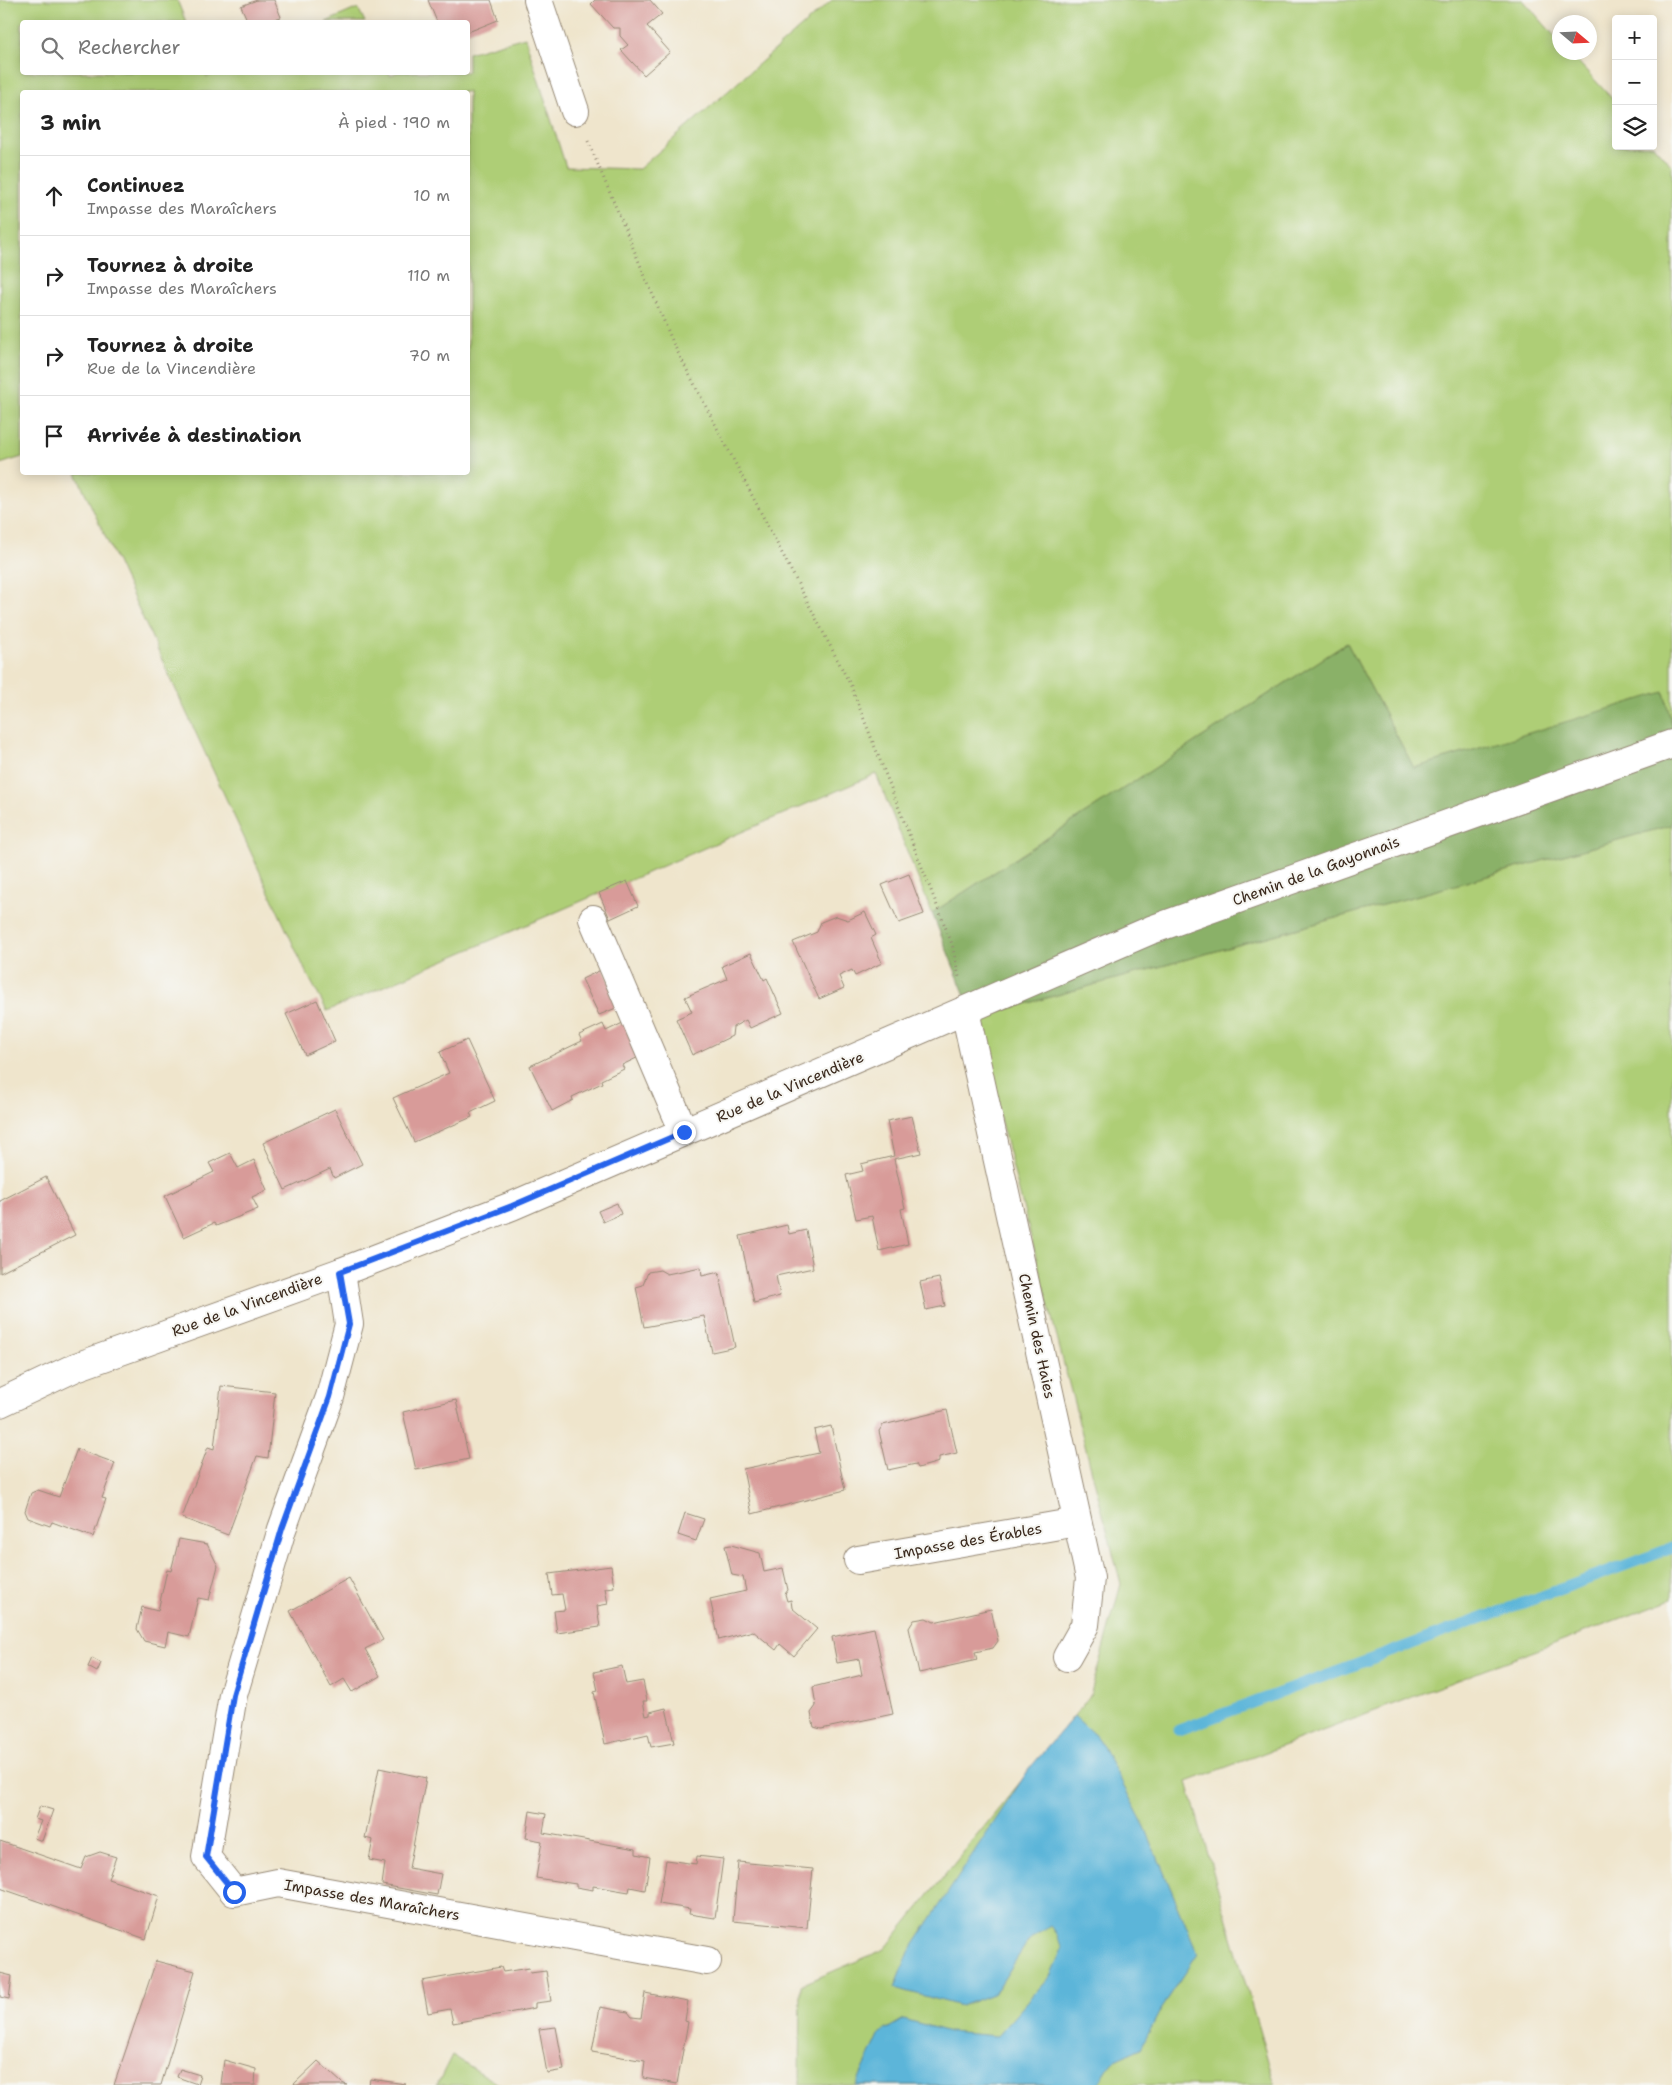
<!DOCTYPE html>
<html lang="fr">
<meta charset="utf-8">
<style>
:root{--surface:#fff;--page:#f2f2f2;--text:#222;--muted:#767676;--line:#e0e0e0}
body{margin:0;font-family:"Shantell Sans",sans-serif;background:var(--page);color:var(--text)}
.controls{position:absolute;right:15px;top:15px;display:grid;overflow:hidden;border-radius:5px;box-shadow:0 2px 12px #0003}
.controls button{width:45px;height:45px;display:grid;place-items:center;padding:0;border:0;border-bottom:1px solid var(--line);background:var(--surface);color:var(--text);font:25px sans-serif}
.compass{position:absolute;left:1552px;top:15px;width:45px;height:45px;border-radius:50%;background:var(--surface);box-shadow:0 2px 12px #0003;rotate:109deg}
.stop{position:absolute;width:15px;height:15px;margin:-11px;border:4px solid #2563eb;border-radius:50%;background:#fff}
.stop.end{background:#2563eb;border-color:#fff;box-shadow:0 1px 5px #0008}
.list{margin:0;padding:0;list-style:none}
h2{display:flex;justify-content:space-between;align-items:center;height:65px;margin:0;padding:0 20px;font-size:21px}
h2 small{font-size:16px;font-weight:400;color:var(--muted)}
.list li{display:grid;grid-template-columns:32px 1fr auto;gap:15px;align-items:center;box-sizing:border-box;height:80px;padding:0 20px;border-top:1px solid var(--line)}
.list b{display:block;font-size:19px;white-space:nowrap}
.list p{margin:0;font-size:16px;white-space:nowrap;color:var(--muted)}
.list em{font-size:16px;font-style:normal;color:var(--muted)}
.icon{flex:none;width:28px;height:28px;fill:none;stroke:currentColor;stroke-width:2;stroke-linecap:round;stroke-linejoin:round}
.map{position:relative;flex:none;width:1672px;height:2085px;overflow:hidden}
.search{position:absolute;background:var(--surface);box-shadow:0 2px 12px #0003;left:20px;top:20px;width:450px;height:55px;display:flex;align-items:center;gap:12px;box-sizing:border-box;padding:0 18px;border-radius:5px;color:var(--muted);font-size:19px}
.panel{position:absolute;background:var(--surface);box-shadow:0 2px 12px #0003;left:20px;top:90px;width:450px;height:385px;border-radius:5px}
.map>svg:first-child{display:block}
.green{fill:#aece76;stroke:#747c4a}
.forest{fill:#8ab167;stroke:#626e42}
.water{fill:#5bb5d9;stroke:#4b707c}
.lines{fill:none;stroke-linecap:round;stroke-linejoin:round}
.stream{stroke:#5bb5d9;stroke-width:11}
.building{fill:#d89b99}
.minor-casing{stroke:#958875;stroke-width:30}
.path{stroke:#958875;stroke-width:3;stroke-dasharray:1 4;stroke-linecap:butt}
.minor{stroke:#fff;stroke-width:28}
.route{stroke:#2563eb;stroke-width:6}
.labels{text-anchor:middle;stroke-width:4;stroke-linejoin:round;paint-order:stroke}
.street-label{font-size:15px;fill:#3b2a1e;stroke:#f6f6f2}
</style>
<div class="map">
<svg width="1672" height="2085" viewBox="0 0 1672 2085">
<rect width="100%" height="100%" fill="#f6f6f2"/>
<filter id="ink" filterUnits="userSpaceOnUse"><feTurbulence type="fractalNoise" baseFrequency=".02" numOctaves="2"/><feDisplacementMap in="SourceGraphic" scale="10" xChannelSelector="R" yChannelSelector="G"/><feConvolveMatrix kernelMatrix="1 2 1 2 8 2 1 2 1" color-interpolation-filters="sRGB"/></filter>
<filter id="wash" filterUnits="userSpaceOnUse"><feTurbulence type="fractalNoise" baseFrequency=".0096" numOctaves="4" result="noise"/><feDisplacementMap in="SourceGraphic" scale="20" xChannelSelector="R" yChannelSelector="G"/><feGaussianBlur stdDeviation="1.12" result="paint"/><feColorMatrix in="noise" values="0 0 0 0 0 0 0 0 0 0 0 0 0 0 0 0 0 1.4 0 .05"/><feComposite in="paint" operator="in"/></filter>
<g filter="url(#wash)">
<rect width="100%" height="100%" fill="#efe5cc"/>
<g class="green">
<polygon points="0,0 177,0 186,22 22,22 22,72 205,72 207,77 218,72 389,72 390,75 399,72 468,72 468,53 525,37 566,167 639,169 832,0 1523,0 1559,41 1560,52 1570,53 1616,103 1616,146 1653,145 1672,166 1672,726 1664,693 1414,768 1347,643 932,913 876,774 327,1011 305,970 76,473 468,472 468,92 22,92 22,457 0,464"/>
<polygon points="358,8 365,22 326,22"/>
<polygon points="1672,825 1672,1599 1187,1782 1275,2085 800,2085 801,1985 885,1949 1090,1696 1121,1584 974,1018"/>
<polygon points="452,2055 500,2085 437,2085"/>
</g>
<polygon class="forest" points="1347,643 1414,768 1664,692 1672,726 1672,825 974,1018 932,913"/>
<polygon class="water" points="1074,1716 1099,1739 1145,1827 1198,1954 1161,2009 1141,2048 1113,2061 1098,2085 856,2085 880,2033 904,2019 949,2032 997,2036 1050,1976 1063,1947 1050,1925 1028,1941 995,1993 961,2006 895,1988 909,1952 1029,1769"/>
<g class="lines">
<polyline class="stream" points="1179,1730 1672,1548"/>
</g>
<g id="blocks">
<g class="building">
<polygon points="257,0 274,0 281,17 266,22 248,22 241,6"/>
<polygon points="428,0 491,0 498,20 468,32 468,22 437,22"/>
<polygon points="595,0 650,0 662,14 647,26 670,52 644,75 621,50 628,45 620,36 620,28 613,28 591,4"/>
<polygon points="909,874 924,914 899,923 882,885"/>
<polygon points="627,881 638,906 610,919 599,893"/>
<polygon points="865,912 876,935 871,938 882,963 855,976 852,970 839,976 844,988 819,999 793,942 817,932 821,922 836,916 848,920"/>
<polygon points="751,953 764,980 767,978 783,1013 750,1028 746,1020 733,1027 732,1036 692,1055 676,1019 692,1012 685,997 727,979 722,966"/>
<polygon points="603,969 621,1006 599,1015 582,979"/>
<polygon points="317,1000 335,1041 305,1055 286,1014"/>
<polygon points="627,1021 643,1055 622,1065 624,1069 601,1080 602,1083 572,1097 573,1100 552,1111 530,1066 582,1041 579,1035 603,1024 606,1031"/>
<polygon points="467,1040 495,1101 470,1113 472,1117 414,1142 393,1098 449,1073 440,1052"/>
<polygon points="335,1109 362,1164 334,1178 330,1169 285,1190 263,1143"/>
<polygon points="912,1116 921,1153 894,1159 905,1208 901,1209 908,1244 879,1251 872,1216 856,1219 846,1175 863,1171 861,1164 894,1156 887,1121"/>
<polygon points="230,1153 238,1168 254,1160 267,1190 252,1197 258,1209 216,1226 214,1223 184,1237 165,1196 214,1172 209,1163"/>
<polygon points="46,1177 75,1235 0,1273 0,1201"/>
<polygon points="617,1203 621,1214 603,1222 598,1211"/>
<polygon points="787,1225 789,1234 806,1230 813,1268 776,1276 780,1296 754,1303 740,1236"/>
<polygon points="701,1267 702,1276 719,1272 735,1347 712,1352 704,1316 644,1327 636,1287 643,1285 648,1272 660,1270 667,1274"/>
<polygon points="939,1278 945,1306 926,1310 920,1282"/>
<polygon points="221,1386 275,1392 268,1458 257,1456 228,1535 182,1518 208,1447 214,1449"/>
<polygon points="456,1400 469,1459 416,1470 403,1412"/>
<polygon points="947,1410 957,1453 939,1457 939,1462 918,1468 916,1464 888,1470 879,1431 883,1425"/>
<polygon points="831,1426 845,1490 752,1514 743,1469 819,1453 814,1430"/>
<polygon points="77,1449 115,1463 102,1498 106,1499 93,1537 52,1522 50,1526 28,1518 25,1511 31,1493 38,1490 59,1497"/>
<polygon points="685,1513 704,1519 696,1541 678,1535"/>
<polygon points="179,1539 207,1544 218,1566 209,1600 198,1598 189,1637 168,1632 165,1646 144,1641 137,1629 142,1607 158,1611 167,1570 171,1571"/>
<polygon points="731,1545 760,1553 764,1572 783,1568 788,1590 785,1594 787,1601 791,1600 792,1608 817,1629 794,1656 780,1644 776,1650 753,1631 719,1640 710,1599 746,1591 743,1577 732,1575 725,1546"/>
<polygon points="611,1566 614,1587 605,1588 608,1604 597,1606 600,1627 557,1633 554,1611 565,1610 562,1594 552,1595 549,1574"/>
<polygon points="349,1578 383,1640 365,1649 380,1676 352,1692 344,1679 331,1687 290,1611"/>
<polygon points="991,1609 998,1641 993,1648 975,1652 977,1660 919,1673 909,1628 914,1620 926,1618 934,1622"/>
<polygon points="874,1628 893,1714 821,1729 814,1727 811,1713 816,1706 813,1687 862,1675 859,1659 837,1663 832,1637"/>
<polygon points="92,1658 101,1663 97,1672 88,1667"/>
<polygon points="622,1666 626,1684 643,1681 647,1701 643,1701 646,1716 650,1715 650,1712 666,1708 674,1743 651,1747 648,1734 605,1744 594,1692 598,1691 594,1672"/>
<polygon points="379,1768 426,1778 409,1868 441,1874 437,1895 382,1885 385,1863 369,1860 373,1840 365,1838"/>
<polygon points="40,1806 53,1810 42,1841 34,1838 41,1821 35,1819"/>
<polygon points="530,1811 546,1814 543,1833 636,1849 636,1854 650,1857 645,1890 630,1887 629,1892 593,1886 593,1890 576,1887 576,1884 536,1878 542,1841 526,1838"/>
<polygon points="0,1841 81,1869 86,1857 100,1852 116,1857 108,1879 159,1896 146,1939 0,1888"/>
<polygon points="697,1856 723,1859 715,1918 689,1914 690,1909 659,1904 666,1860 696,1864"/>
<polygon points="738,1862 813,1869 807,1928 733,1921"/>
<polygon points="156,1961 195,1971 161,2085 114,2085"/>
<polygon points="501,1967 503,1972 529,1968 530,1973 546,1971 551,2001 535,2003 535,2008 453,2023 450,2009 428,2013 422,1981"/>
<polygon points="0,1973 12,1976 9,1999 0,1997"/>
<polygon points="645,1993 688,2001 685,2021 688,2022 677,2084 643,2078 645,2061 592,2052 600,2007 628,2012 632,2017 641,2018"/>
<polygon points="556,2027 564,2070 547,2073 539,2029"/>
<polygon points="224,2060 256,2069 255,2085 221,2085"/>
<polygon points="318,2061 342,2083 347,2085 293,2085"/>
<polygon points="180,2069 200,2075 197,2084 177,2077"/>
<polygon points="370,2079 406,2084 405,2085 369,2085"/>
</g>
</g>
</g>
<g filter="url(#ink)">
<use href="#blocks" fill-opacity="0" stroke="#958875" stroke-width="1"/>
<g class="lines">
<g class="minor-casing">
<g id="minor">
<polyline points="538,0 575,111"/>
<polyline points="593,919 684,1132"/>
<polyline points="965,1011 1090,1578 1085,1625 1067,1657"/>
<polyline points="341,1272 349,1324 330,1397 282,1529 233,1695 206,1857 234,1892 278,1883 707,1961"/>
<polyline points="0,1403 76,1367 341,1272 512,1206 1151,930 1672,744"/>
<polyline points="858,1560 1077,1522"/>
</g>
</g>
<polyline class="path" points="588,141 674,345 851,686 952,944 959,977"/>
<use href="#minor" class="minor"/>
</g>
</g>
<g class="lines" filter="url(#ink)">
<polyline class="route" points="234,1892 206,1857 233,1695 282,1529 330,1397 349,1324 340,1272 512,1206 684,1132"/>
</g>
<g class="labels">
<g class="street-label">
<text transform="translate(1316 871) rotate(-20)" y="5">Chemin de la Gayonnais</text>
<text transform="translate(790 1087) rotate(-23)" y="5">Rue de la Vincendière</text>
<text transform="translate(247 1305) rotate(-20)" y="5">Rue de la Vincendière</text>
<text transform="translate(1037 1336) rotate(78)" y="5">Chemin des Haies</text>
<text transform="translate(968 1541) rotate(-10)" y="5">Impasse des Érables</text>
<text transform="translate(372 1900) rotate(10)" y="5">Impasse des Maraîchers</text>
</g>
</g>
</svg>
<div class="controls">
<button>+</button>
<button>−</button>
<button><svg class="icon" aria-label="layers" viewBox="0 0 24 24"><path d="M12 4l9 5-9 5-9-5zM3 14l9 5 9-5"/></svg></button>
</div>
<svg class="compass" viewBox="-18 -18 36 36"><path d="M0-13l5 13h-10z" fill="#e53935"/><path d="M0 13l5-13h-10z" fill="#767676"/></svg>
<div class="stop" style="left:234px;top:1892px"></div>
<div class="stop end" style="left:684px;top:1132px"></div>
<div class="search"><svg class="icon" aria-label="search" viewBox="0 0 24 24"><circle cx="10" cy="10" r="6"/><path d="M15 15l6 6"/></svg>Rechercher</div>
<section class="panel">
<h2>3 min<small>À pied · 190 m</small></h2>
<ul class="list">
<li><svg class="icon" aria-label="ahead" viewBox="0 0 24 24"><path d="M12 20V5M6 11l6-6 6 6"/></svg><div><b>Continuez</b><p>Impasse des Maraîchers</p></div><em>10 m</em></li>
<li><svg class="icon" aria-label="right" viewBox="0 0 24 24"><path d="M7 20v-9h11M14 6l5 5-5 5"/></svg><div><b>Tournez à droite</b><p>Impasse des Maraîchers</p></div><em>110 m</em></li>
<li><svg class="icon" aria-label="right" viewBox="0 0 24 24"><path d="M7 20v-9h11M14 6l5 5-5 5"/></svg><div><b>Tournez à droite</b><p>Rue de la Vincendière</p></div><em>70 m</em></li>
<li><svg class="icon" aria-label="arrive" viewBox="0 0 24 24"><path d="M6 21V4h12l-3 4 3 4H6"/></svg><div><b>Arrivée à destination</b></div></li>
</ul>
</section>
</div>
